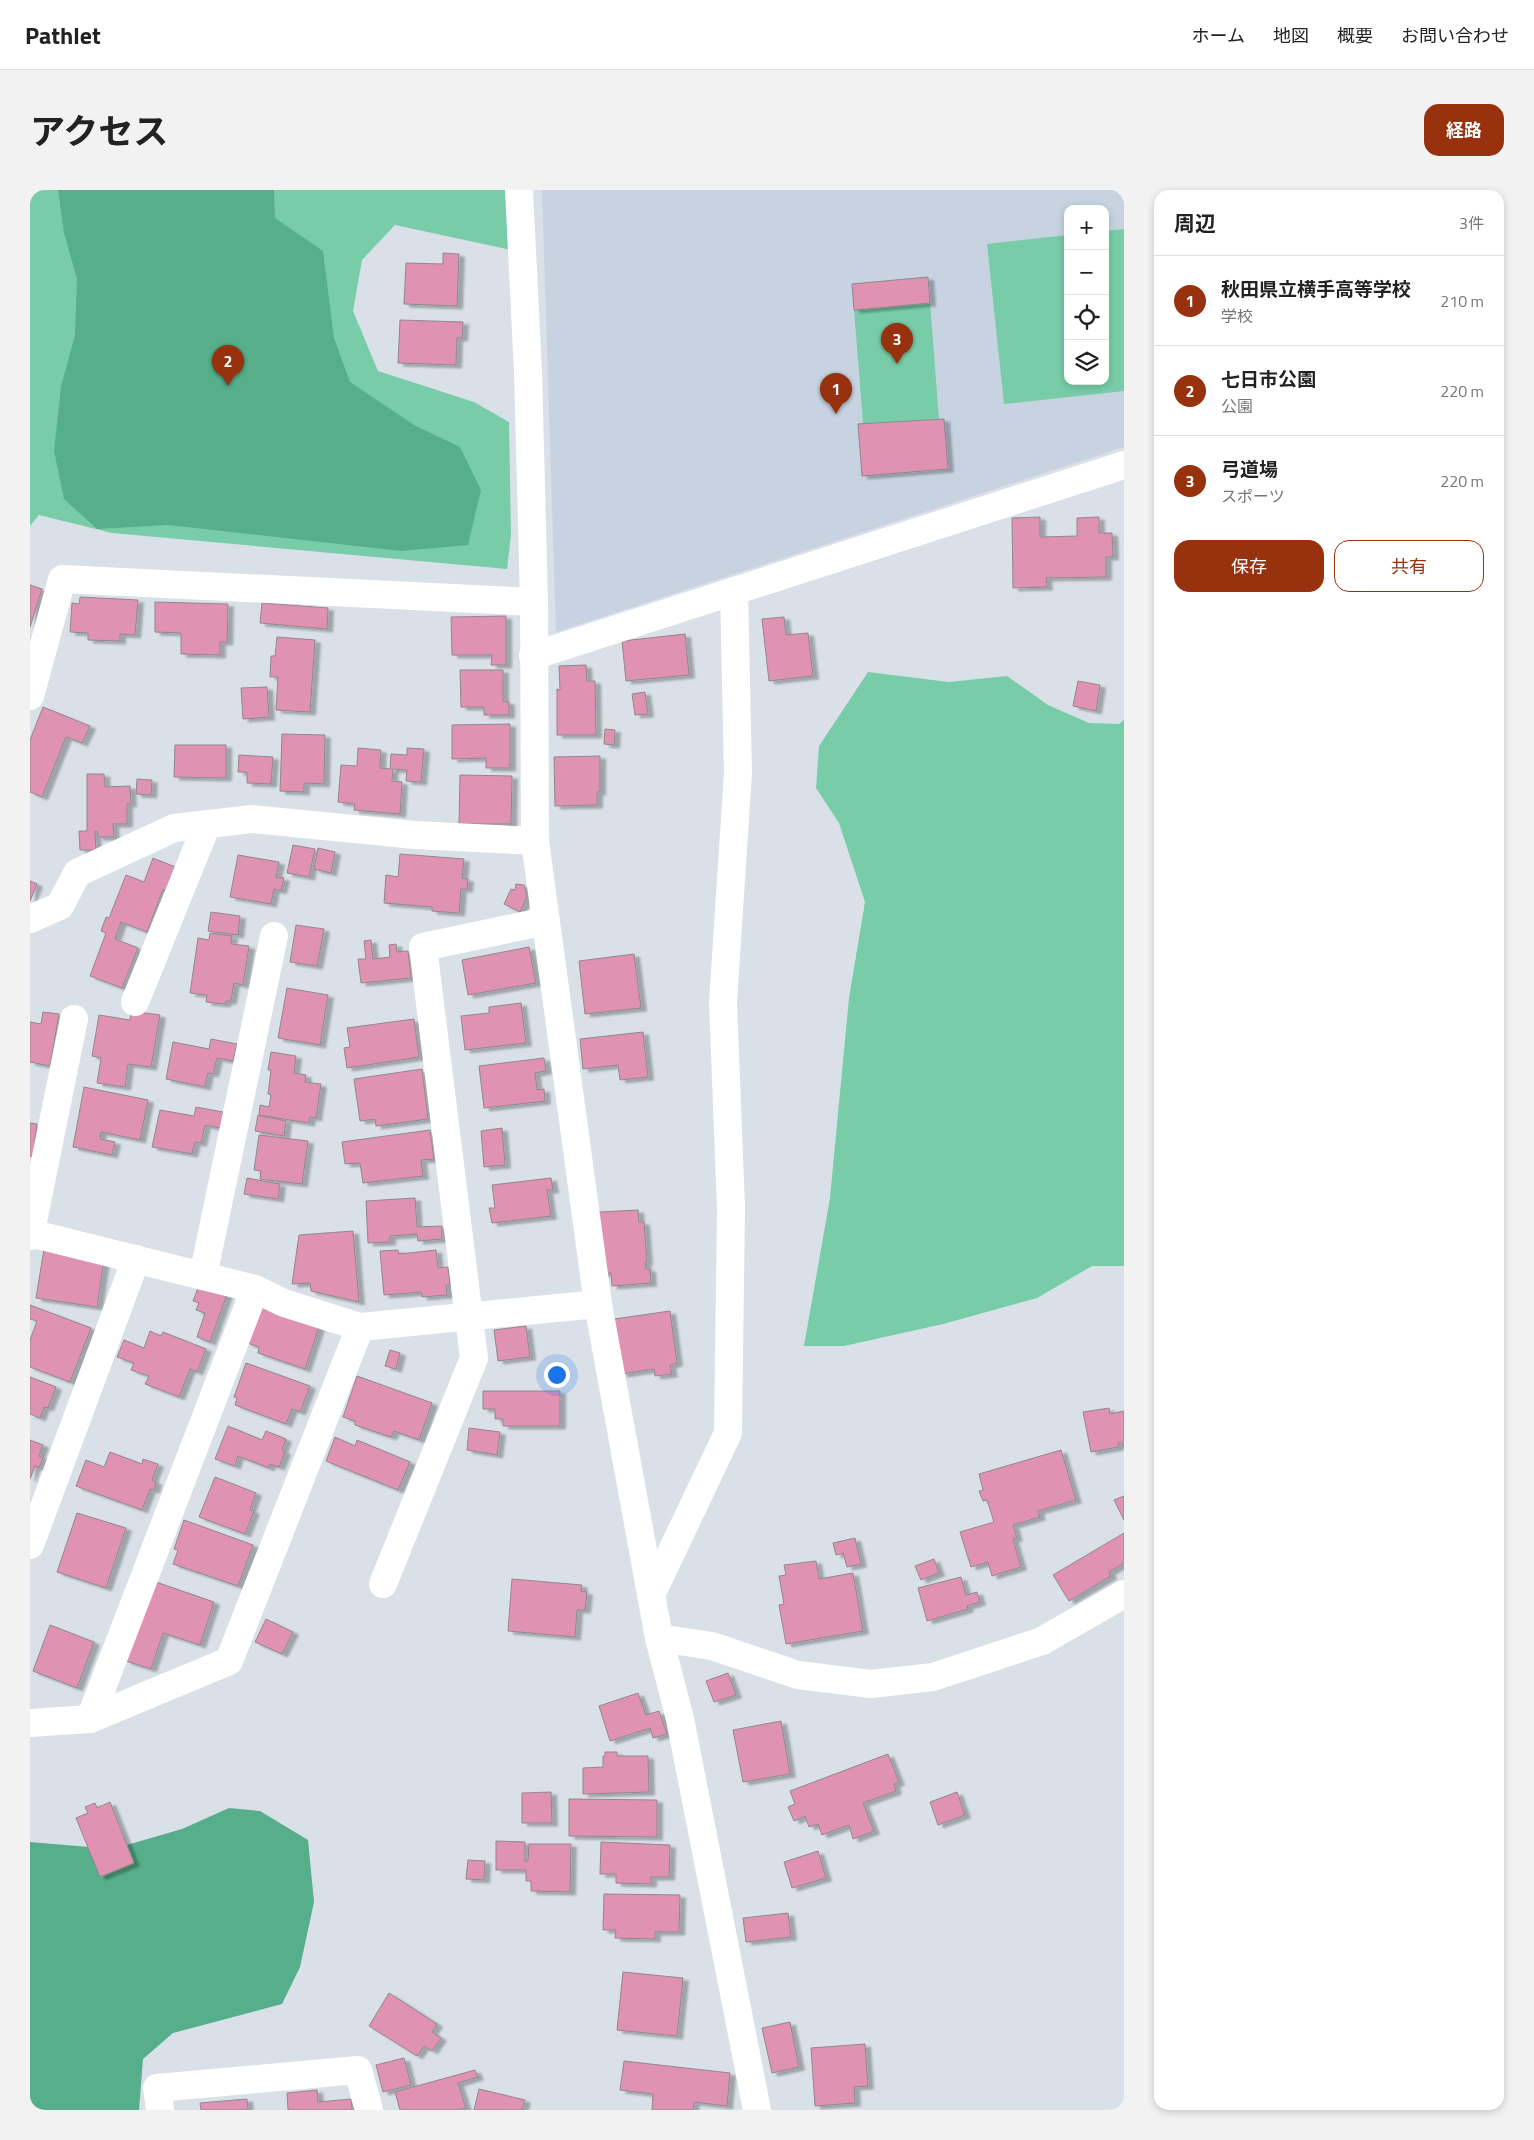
<!DOCTYPE html>
<html lang="ja">
<meta charset="utf-8">
<style>
:root{--surface:#fff;--page:#f2f2f2;--text:#222;--muted:#767676;--line:#e0e0e0;--accent:#98310d}
body{margin:0;font-family:"Titillium Web","Noto Sans JP",sans-serif;background:var(--page);color:var(--text)}
.controls{position:absolute;right:15px;top:15px;display:grid;overflow:hidden;border-radius:10px;box-shadow:0 2px 8px #0003}
.controls button{width:45px;height:45px;display:grid;place-items:center;padding:0;border:0;border-bottom:1px solid var(--line);background:var(--surface);color:var(--text);font:25px sans-serif}
.you{position:absolute;left:526px;top:1184px;width:18px;height:18px;margin:-12px;border:4px solid #fff;border-radius:50%;background:#1a73e8;box-shadow:0 0 0 8px #1a73e833}
.badge{display:grid;place-items:center;width:32px;height:32px;border-radius:50%;background:var(--accent);color:#fff;font-size:16px;font-weight:700}
.pin{position:absolute;translate:-50% -41px;filter:drop-shadow(0 1px 2px #0008)}
.pin::after{content:'';position:absolute;top:26px;width:18px;height:15px;background:inherit;clip-path:polygon(0 0,100% 0,50% 100%)}
.list{margin:0;padding:0;list-style:none}
h2{display:flex;justify-content:space-between;align-items:center;height:65px;margin:0;padding:0 20px;font-size:21px}
h2 small{font-size:16px;font-weight:400;color:var(--muted)}
.list li{display:grid;grid-template-columns:32px 1fr auto;gap:15px;align-items:center;box-sizing:border-box;height:90px;padding:0 20px;border-top:1px solid var(--line)}
.list b{display:block;font-size:19px;white-space:nowrap}
.list p{margin:0;font-size:16px;white-space:nowrap;color:var(--muted)}
.list em{font-size:16px;font-style:normal;color:var(--muted)}
.actions{display:flex;gap:10px;padding:15px 20px}
.actions a{flex:1;padding:11px 0;border:1px solid var(--accent);border-radius:15px;text-align:center;font-size:18px;color:var(--accent)}
.actions .main{background:var(--accent);color:#fff}
.icon{flex:none;width:28px;height:28px;fill:none;stroke:currentColor;stroke-width:2;stroke-linecap:round;stroke-linejoin:round}
.map{position:relative;flex:none;width:1094px;height:1920px;overflow:hidden;border-radius:15px}
header{display:flex;align-items:center;gap:30px;box-sizing:border-box;height:70px;padding:0 25px;background:var(--surface);border-bottom:1px solid var(--line)}
header strong{font-size:24px}
nav{display:flex;gap:28px;margin-inline-start:auto;font-size:18px}
.intro{display:flex;align-items:center;justify-content:space-between;box-sizing:border-box;height:120px;padding:0 30px}
h1{margin:0;font-size:35px}
.button{padding:12px 22px;border-radius:15px;background:var(--accent);color:#fff;font-size:18px;font-weight:700}
main{display:flex;gap:30px;padding:0 30px}
aside{flex:1;background:var(--surface);border-radius:15px;box-shadow:0 2px 8px #0003}
.map>svg:first-child{display:block}
.built{fill:#c7d3e1;fill-rule:evenodd}
.green{fill:#78cda8}
.forest{fill:#56af8a}
.building{fill:#e092b2;stroke:#92878b;filter:url(#shadow)}
.lines{fill:none;stroke-linecap:round;stroke-linejoin:round}
.street{stroke:#fff;stroke-width:28}
</style>
<header>
<strong>Pathlet</strong>
<nav><a>ホーム</a><a>地図</a><a>概要</a><a>お問い合わせ</a></nav>
</header>
<div class="intro"><h1>アクセス</h1><a class="button">経路</a></div>
<main>
<div class="map">
<svg width="1094" height="1920" viewBox="0 0 1094 1920">
<defs>
<filter id="shadow"><feDropShadow dx="5.5" dy="3" stdDeviation="1" flood-color="#0004"/></filter>
</defs>
<rect width="100%" height="100%" fill="#d9e0e8"/>
<path class="built" d="M512,0H1094V257L526,442ZM1038,19H1075V191H1038Z"/>
<g class="green">
<polygon points="0,0 479,0 481,60 365,35 332,70 323,121 348,181 444,212 479,232 481,345 477,379 82,343 9,325 0,336"/>
<polygon points="1094,39 1094,201 974,214 957,54 1038,45 1038,191 1075,191 1075,41"/>
<polygon points="898,87 909,229 914,229 918,279 832,286 828,234 833,233 822,94"/>
<polygon points="838,482 919,492 977,486 1018,515 1059,533 1089,534 1094,530 1094,1076 1062,1076 1007,1108 913,1134 814,1156 774,1156 800,1008 819,808 835,712 809,633 786,598 789,556"/>
</g>
<g class="forest">
<polygon points="28,0 244,0 245,28 293,61 304,148 320,192 384,235 430,257 451,300 438,355 371,361 138,335 67,339 34,309 24,261 31,197 45,145 47,89 34,43"/>
<polygon points="199,1618 230,1621 278,1650 284,1712 270,1777 252,1814 143,1843 113,1869 109,1920 0,1920 0,1652 83,1659 152,1639"/>
</g>
<g class="building">
<polygon points="413,63 429,64 427,116 374,114 376,73 413,74"/>
<polygon points="898,87 900,113 824,120 822,94"/>
<polygon points="370,130 433,132 432,148 427,148 426,175 368,173"/>
<polygon points="914,229 918,279 832,286 828,234"/>
<polygon points="1010,327 1010,347 1047,346 1047,328 1069,327 1069,343 1082,343 1083,367 1076,367 1076,387 1016,388 1017,397 983,398 982,328"/>
<polygon points="0,395 12,399 0,437"/>
<polygon points="50,407 108,410 105,445 90,444 90,451 58,450 58,443 40,442 42,413 49,414"/>
<polygon points="125,412 198,414 197,452 190,452 190,465 151,464 151,443 125,442"/>
<polygon points="232,413 298,418 297,439 230,433"/>
<polygon points="476,426 476,475 461,475 462,465 422,465 421,427"/>
<polygon points="754,427 756,445 778,443 783,486 739,491 732,429"/>
<polygon points="655,444 659,485 596,491 592,451"/>
<polygon points="247,447 285,450 280,522 246,520 248,487 240,487 241,466 245,466"/>
<polygon points="556,475 557,491 565,491 566,545 527,545 527,499 530,500 529,476"/>
<polygon points="430,480 473,480 473,511 479,512 479,525 454,525 454,517 431,517"/>
<polygon points="1048,491 1070,495 1066,521 1043,516"/>
<polygon points="237,497 239,527 213,529 211,498"/>
<polygon points="615,502 618,524 605,525 602,504"/>
<polygon points="13,517 60,536 52,553 36,547 12,607 0,602 0,550"/>
<polygon points="480,534 480,578 456,578 456,568 422,569 422,535"/>
<polygon points="575,539 585,540 584,555 574,554"/>
<polygon points="252,544 295,545 294,594 274,593 274,602 250,601"/>
<polygon points="145,555 196,555 196,588 144,587"/>
<polygon points="328,558 351,560 350,578 360,579 361,564 377,565 377,558 394,559 391,592 376,591 377,580 363,579 362,591 372,592 370,624 324,620 325,614 308,612 311,575 327,576"/>
<polygon points="209,565 243,567 241,594 217,593 217,582 208,582"/>
<polygon points="570,566 570,602 567,602 567,615 525,616 524,567"/>
<polygon points="57,584 74,584 75,597 100,596 101,614 97,614 97,634 83,634 84,647 68,647 67,641 65,641 66,660 50,660 49,641 57,641"/>
<polygon points="430,585 482,586 481,634 429,634"/>
<polygon points="107,589 122,590 121,605 106,604"/>
<polygon points="263,655 285,659 279,687 257,683"/>
<polygon points="288,658 305,662 301,683 284,679"/>
<polygon points="370,664 434,669 432,688 438,689 437,699 431,699 429,723 402,721 402,717 354,713 356,685 368,687"/>
<polygon points="208,665 249,672 246,687 254,688 251,701 244,699 241,714 200,707"/>
<polygon points="123,668 145,677 135,701 133,699 117,742 91,732 85,749 108,758 92,798 60,786 76,743 71,741 76,727 79,728 96,685 114,692"/>
<polygon points="0,691 7,694 0,711"/>
<polygon points="486,694 494,695 497,707 490,722 474,714 481,699 485,700"/>
<polygon points="181,722 210,726 208,745 178,741"/>
<polygon points="266,735 294,739 287,776 260,772"/>
<polygon points="180,743 202,746 201,754 219,756 213,795 204,793 201,811 196,811 195,814 176,812 177,805 160,803 168,748 179,750"/>
<polygon points="341,750 343,769 360,767 359,755 366,754 367,762 378,761 381,788 331,793 328,769 336,769 334,751"/>
<polygon points="499,757 506,793 438,805 432,770"/>
<polygon points="604,764 611,818 555,824 549,771"/>
<polygon points="257,798 298,805 290,855 248,848"/>
<polygon points="491,813 496,853 435,860 431,826 459,823 459,817"/>
<polygon points="101,821 130,825 121,877 98,874 95,897 67,893 71,868 62,866 69,825 100,830"/>
<polygon points="13,822 29,824 20,876 0,872 0,832 11,834"/>
<polygon points="384,829 389,867 317,878 314,858 320,857 317,838"/>
<polygon points="613,842 618,887 590,890 588,875 553,879 550,849"/>
<polygon points="181,849 207,854 203,871 187,868 183,884 178,883 175,897 136,889 143,852 179,859"/>
<polygon points="241,862 266,866 264,883 276,885 275,892 291,894 286,928 280,927 279,933 229,925 230,915 239,917 241,905 238,904 241,880 238,880"/>
<polygon points="514,868 516,881 505,883 507,900 514,899 515,911 454,918 449,876"/>
<polygon points="392,879 398,929 346,936 345,929 330,931 324,889"/>
<polygon points="54,897 118,910 110,950 71,942 70,949 85,952 82,965 43,957"/>
<polygon points="166,917 193,922 190,938 175,935 171,953 165,952 162,964 122,957 130,920 164,926"/>
<polygon points="228,925 256,931 254,946 225,941"/>
<polygon points="0,933 7,934 3,967 0,966"/>
<polygon points="472,938 475,975 454,977 451,941"/>
<polygon points="400,940 404,969 391,970 393,986 333,993 330,973 315,974 312,952"/>
<polygon points="229,945 278,951 272,994 230,989 231,981 224,980"/>
<polygon points="217,988 250,994 248,1009 214,1004"/>
<polygon points="521,988 523,1000 517,1000 521,1026 462,1033 459,1018 465,1018 462,995"/>
<polygon points="385,1008 387,1037 412,1036 412,1049 388,1051 387,1044 360,1046 360,1052 338,1053 336,1011"/>
<polygon points="608,1020 609,1032 614,1032 617,1072 615,1072 616,1079 620,1079 621,1093 582,1096 581,1083 568,1084 569,1022"/>
<polygon points="323,1041 329,1112 281,1101 280,1093 262,1094 269,1045"/>
<polygon points="14,1059 74,1070 67,1117 6,1108"/>
<polygon points="368,1060 369,1064 406,1060 408,1078 418,1077 420,1094 416,1095 417,1105 392,1107 391,1102 354,1105 350,1061"/>
<polygon points="169,1095 197,1104 180,1152 167,1147 175,1123 166,1120 169,1113 163,1111"/>
<polygon points="0,1115 61,1138 40,1192 0,1177 0,1150 7,1131 0,1129"/>
<polygon points="230,1117 289,1137 275,1179 228,1163 229,1157 217,1153"/>
<polygon points="640,1121 647,1173 640,1175 642,1184 625,1186 624,1179 592,1184 584,1129"/>
<polygon points="496,1136 500,1167 468,1171 464,1140"/>
<polygon points="120,1141 131,1146 133,1142 176,1159 167,1182 160,1179 149,1207 115,1194 119,1186 101,1180 104,1173 87,1167 94,1150 114,1158"/>
<polygon points="360,1160 370,1163 366,1179 355,1176"/>
<polygon points="216,1173 280,1196 270,1222 262,1219 256,1234 205,1215 207,1208 204,1207"/>
<polygon points="327,1186 402,1213 389,1250 364,1241 361,1247 325,1235 325,1231 313,1227"/>
<polygon points="0,1187 26,1197 18,1218 14,1217 10,1228 0,1224"/>
<polygon points="453,1201 530,1201 530,1236 473,1236 473,1229 465,1229 465,1219 453,1219"/>
<polygon points="1079,1218 1080,1224 1094,1221 1094,1257 1091,1252 1089,1252 1088,1257 1061,1262 1053,1222"/>
<polygon points="198,1236 232,1250 236,1241 256,1249 252,1260 255,1262 249,1277 240,1274 239,1278 208,1266 205,1276 185,1269"/>
<polygon points="439,1238 470,1242 467,1265 437,1260"/>
<polygon points="305,1247 325,1256 327,1250 380,1272 368,1300 296,1271"/>
<polygon points="0,1250 13,1255 9,1266 13,1268 9,1278 5,1276 0,1289"/>
<polygon points="1031,1260 1046,1310 1008,1321 1010,1327 983,1335 987,1348 983,1349 991,1377 962,1386 958,1372 941,1377 930,1342 964,1332 957,1310 953,1311 949,1301 953,1300 949,1284"/>
<polygon points="80,1262 112,1274 113,1269 128,1274 122,1290 126,1292 124,1300 120,1299 112,1320 46,1296 56,1270 74,1277"/>
<polygon points="185,1287 226,1303 220,1320 224,1321 215,1344 169,1327"/>
<polygon points="1094,1306 1094,1330 1084,1310"/>
<polygon points="47,1323 96,1338 76,1398 27,1382"/>
<polygon points="154,1330 223,1355 208,1396 143,1374 148,1360 144,1359"/>
<polygon points="1094,1343 1094,1373 1079,1382 1081,1386 1039,1411 1023,1385"/>
<polygon points="825,1348 831,1374 817,1377 813,1363 806,1365 803,1353"/>
<polygon points="904,1369 909,1383 891,1390 885,1376"/>
<polygon points="786,1371 789,1389 823,1383 833,1441 756,1454 749,1415 754,1414 749,1386 756,1385 754,1375"/>
<polygon points="931,1387 936,1405 947,1402 950,1412 937,1416 938,1419 897,1431 888,1398"/>
<polygon points="482,1389 552,1395 551,1401 557,1402 555,1420 547,1420 545,1447 478,1441"/>
<polygon points="123,1391 184,1412 170,1455 133,1443 121,1479 96,1471"/>
<polygon points="236,1429 263,1442 252,1464 225,1452"/>
<polygon points="20,1435 64,1452 47,1498 3,1481"/>
<polygon points="698,1483 706,1505 684,1512 676,1491"/>
<polygon points="608,1503 616,1525 629,1521 637,1544 623,1548 620,1538 580,1551 569,1516"/>
<polygon points="751,1531 760,1584 713,1592 703,1540"/>
<polygon points="575,1562 587,1562 587,1566 618,1566 619,1602 553,1604 553,1578 573,1577 573,1566 575,1566"/>
<polygon points="858,1564 869,1592 864,1594 866,1601 833,1613 844,1641 823,1649 819,1635 792,1645 788,1634 779,1637 775,1626 764,1631 758,1617 765,1614 760,1601"/>
<polygon points="521,1602 522,1633 492,1633 492,1603"/>
<polygon points="927,1602 935,1625 908,1635 900,1612"/>
<polygon points="539,1609 627,1610 627,1647 539,1646"/>
<polygon points="80,1612 104,1673 70,1687 46,1628 58,1623 55,1617 65,1613 67,1618"/>
<polygon points="466,1651 495,1652 495,1671 498,1671 499,1654 541,1654 540,1702 501,1701 501,1691 496,1691 496,1680 466,1680"/>
<polygon points="571,1652 640,1655 639,1687 621,1687 621,1694 586,1693 586,1684 570,1684"/>
<polygon points="788,1661 796,1688 762,1698 754,1672"/>
<polygon points="438,1670 455,1671 454,1690 436,1689"/>
<polygon points="574,1704 650,1705 649,1742 625,1742 625,1749 585,1748 586,1740 573,1740"/>
<polygon points="758,1723 761,1747 716,1752 713,1728"/>
<polygon points="593,1782 653,1788 647,1846 587,1840"/>
<polygon points="359,1803 407,1834 402,1842 411,1848 402,1861 394,1856 387,1866 339,1836"/>
<polygon points="760,1832 769,1877 742,1883 732,1838"/>
<polygon points="835,1854 838,1896 824,1897 825,1913 785,1916 781,1858"/>
<polygon points="374,1868 381,1895 353,1902 346,1875"/>
<polygon points="594,1871 700,1883 697,1916 664,1912 663,1920 622,1920 623,1904 590,1900"/>
<polygon points="445,1880 448,1887 428,1893 436,1918 427,1920 370,1920 365,1902"/>
<polygon points="449,1899 495,1910 492,1920 444,1920"/>
<polygon points="287,1900 288,1912 321,1909 322,1920 258,1920 257,1903"/>
<polygon points="217,1909 218,1920 171,1920 170,1913"/>
</g>
<g class="lines">
<g class="street">
<polyline points="489,0 498,182 504,412 505,651 568,1114 629,1448 650,1529 727,1920"/>
<polyline points="503,466 1094,275"/>
<polyline points="0,506 32,389 504,412"/>
<polyline points="0,729 30,716 47,683 144,638 222,629 385,645 505,651"/>
<polyline points="105,812 177,634"/>
<polyline points="0,1043 225,1099 254,1113 330,1137 568,1114"/>
<polyline points="0,1046 44,829"/>
<polyline points="173,1086 244,746"/>
<polyline points="0,1355 106,1069"/>
<polyline points="353,1394 444,1168 393,757 516,731"/>
<polyline points="621,1405 698,1243 701,1018 693,812 708,583 704,401"/>
<polyline points="629,1448 682,1456 768,1485 841,1494 903,1487 1012,1451 1094,1404"/>
<polyline points="60,1529 225,1099"/>
<polyline points="0,1533 60,1529 199,1471 330,1137"/>
<polyline points="130,1920 127,1898 328,1880 339,1920"/>
</g>
</g>
</svg>
<div class="controls">
<button>+</button>
<button>−</button>
<button><svg class="icon" aria-label="locate" viewBox="0 0 24 24"><circle cx="12" cy="12" r="6"/><path d="M12 2v4M12 18v4M2 12h4M18 12h4"/></svg></button>
<button><svg class="icon" aria-label="layers" viewBox="0 0 24 24"><path d="M12 4l9 5-9 5-9-5zM3 14l9 5 9-5"/></svg></button>
</div>
<div class="you"></div>
<div class="pin badge" style="left:806px;top:224px">1</div>
<div class="pin badge" style="left:198px;top:196px">2</div>
<div class="pin badge" style="left:867px;top:174px">3</div>
</div>
<aside>
<h2>周辺<small>3件</small></h2>
<ul class="list">
<li><span class="badge">1</span><div><b>秋田県立横手高等学校</b><p>学校</p></div><em>210 m</em></li>
<li><span class="badge">2</span><div><b>七日市公園</b><p>公園</p></div><em>220 m</em></li>
<li><span class="badge">3</span><div><b>弓道場</b><p>スポーツ</p></div><em>220 m</em></li>
</ul>
<div class="actions"><a class="main">保存</a><a>共有</a></div>
</aside>
</main>
